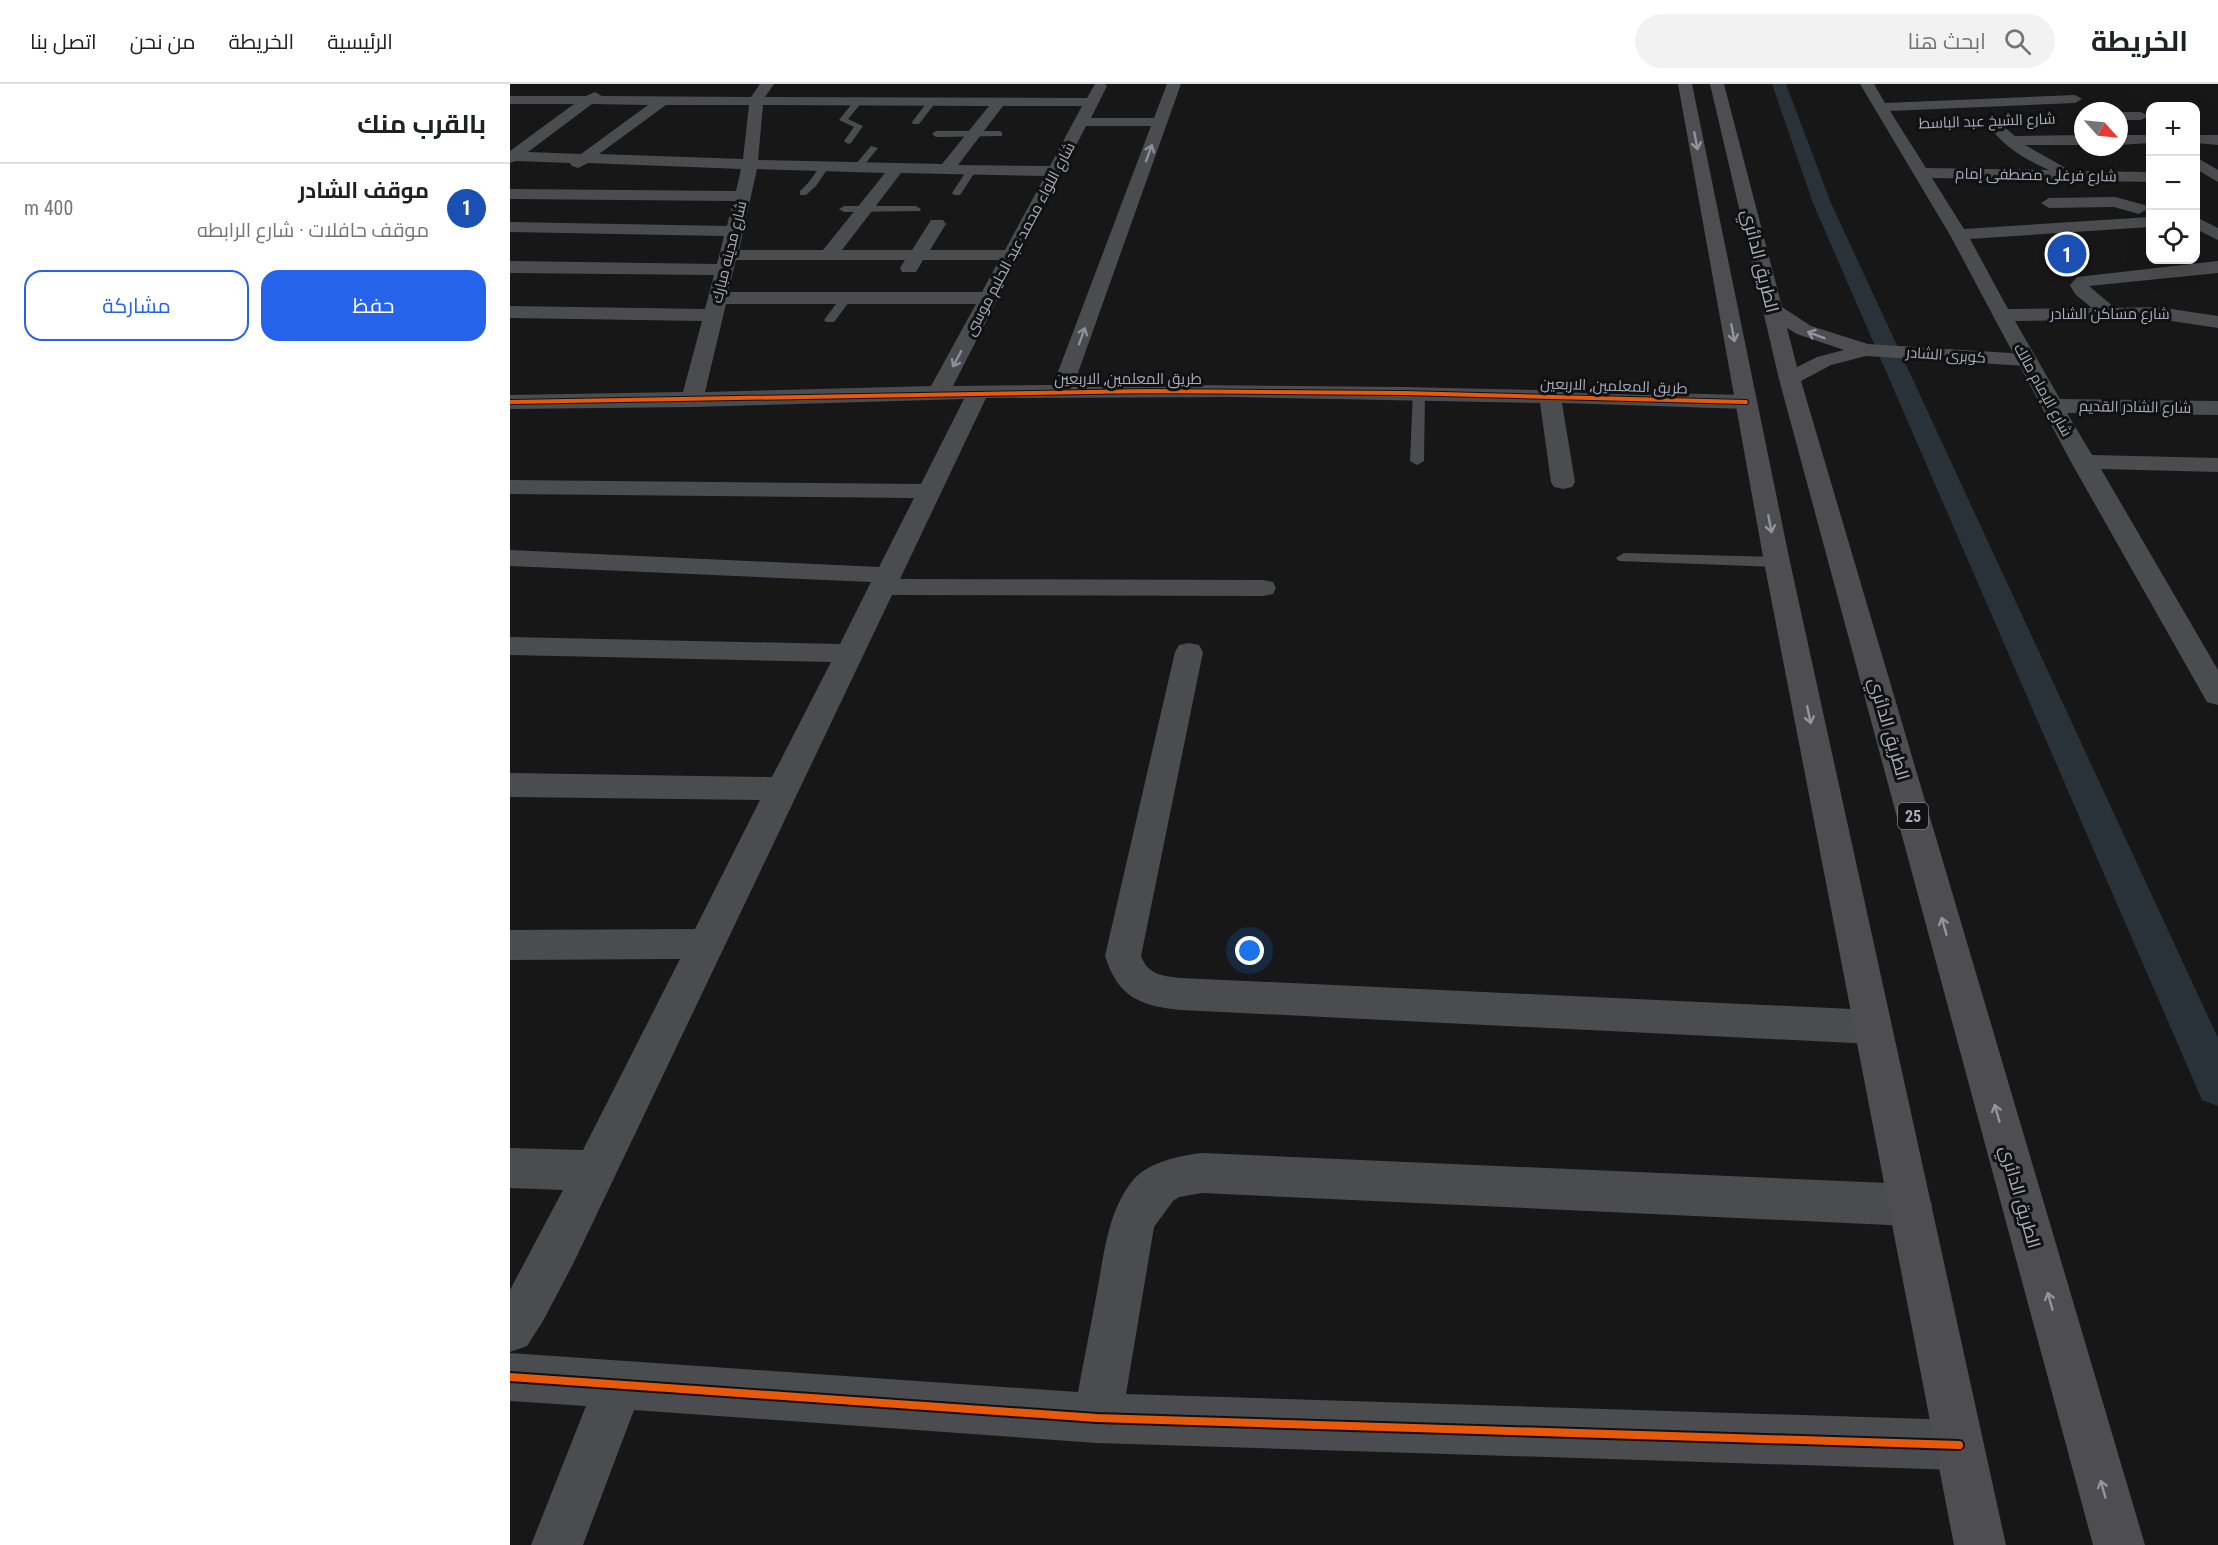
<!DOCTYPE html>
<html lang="ar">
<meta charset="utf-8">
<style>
:root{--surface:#fff;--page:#f2f2f2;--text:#202124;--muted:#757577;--line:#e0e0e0;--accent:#2563eb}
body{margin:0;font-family:"Roboto Condensed",Cairo,sans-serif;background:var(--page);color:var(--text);direction:rtl}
.controls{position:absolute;right:18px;top:18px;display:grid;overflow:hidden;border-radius:12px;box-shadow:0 6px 24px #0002}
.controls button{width:54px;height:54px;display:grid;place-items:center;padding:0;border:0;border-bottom:2px solid var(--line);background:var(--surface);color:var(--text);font:30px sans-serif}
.compass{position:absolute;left:1564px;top:18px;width:54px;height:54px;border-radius:50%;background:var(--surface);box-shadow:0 6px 24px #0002;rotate:117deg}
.you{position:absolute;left:740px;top:867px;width:21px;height:21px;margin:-15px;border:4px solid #fff;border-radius:50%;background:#1a73e8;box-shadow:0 0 0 9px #1a73e833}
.badge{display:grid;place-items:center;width:39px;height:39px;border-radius:50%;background:var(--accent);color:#fff;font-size:20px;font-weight:700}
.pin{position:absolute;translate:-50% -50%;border:3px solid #fff;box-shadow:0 2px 6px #0006}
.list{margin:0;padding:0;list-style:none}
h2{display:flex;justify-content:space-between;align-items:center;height:78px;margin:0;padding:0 24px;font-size:26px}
h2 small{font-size:20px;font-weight:400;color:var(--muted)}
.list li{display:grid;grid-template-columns:39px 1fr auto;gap:18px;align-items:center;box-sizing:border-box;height:90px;padding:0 24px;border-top:2px solid var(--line)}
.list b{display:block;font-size:22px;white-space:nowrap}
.list p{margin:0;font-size:20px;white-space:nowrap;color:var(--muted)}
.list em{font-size:20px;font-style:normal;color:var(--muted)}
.actions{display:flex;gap:12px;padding:18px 24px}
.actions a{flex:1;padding:14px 0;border:2px solid var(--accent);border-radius:18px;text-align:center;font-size:21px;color:var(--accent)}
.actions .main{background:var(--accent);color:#fff}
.icon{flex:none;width:33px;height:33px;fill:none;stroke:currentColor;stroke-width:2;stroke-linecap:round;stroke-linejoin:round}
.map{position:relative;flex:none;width:1708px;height:1461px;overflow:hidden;direction:ltr}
header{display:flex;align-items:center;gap:36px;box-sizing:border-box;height:84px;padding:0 30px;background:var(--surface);border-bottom:2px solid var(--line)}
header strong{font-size:28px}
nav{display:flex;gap:33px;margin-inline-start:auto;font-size:21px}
.search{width:420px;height:54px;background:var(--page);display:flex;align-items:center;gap:15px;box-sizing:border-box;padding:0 21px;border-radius:33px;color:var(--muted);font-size:22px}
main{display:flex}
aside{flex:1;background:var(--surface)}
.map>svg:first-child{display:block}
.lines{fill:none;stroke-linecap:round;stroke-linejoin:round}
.canal{fill:#2a3239;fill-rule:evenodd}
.service{fill:#4b4c50;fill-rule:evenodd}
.minor{fill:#4b4c50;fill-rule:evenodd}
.trunk{fill:#4e4e52;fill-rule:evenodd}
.cycleway-far1-casing{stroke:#111113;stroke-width:6}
.cycleway-casing{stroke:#111113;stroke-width:12}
.cycleway-far1{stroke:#e8590c;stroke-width:4}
.cycleway{stroke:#e8590c;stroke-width:8}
.oneway{stroke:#92959e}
.oneway2{stroke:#8c9099}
.labels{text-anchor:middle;stroke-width:6;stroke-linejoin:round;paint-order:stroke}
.far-street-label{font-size:15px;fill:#a8adb8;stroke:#111113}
.shield{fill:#111113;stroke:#7b7e86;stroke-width:1.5}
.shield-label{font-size:16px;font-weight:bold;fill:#a8adb8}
.street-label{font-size:18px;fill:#a8adb8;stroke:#111113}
</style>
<header>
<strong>الخريطة</strong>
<div class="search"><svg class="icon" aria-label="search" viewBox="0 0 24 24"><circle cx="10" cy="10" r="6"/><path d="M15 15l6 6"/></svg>ابحث هنا</div>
<nav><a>الرئيسية</a><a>الخريطة</a><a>من نحن</a><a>اتصل بنا</a></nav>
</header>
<main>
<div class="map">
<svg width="1708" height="1461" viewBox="0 0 1708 1461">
<rect width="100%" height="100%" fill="#171717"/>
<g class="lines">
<polygon class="canal" points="1262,0 1276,0 1321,119 1708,954 1708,1022 1692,1016 1686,1002 1303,119"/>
<g class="service">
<polygon points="345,16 352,18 338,35 353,42 341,59 338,60 334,57 344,43 329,36"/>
<polygon points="419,16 426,18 409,40 403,40 402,38"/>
<polygon points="489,47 492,48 492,52 426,53 422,50 426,47"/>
<polygon points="361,62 368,64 351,85 345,85 345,81"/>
<polygon points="311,81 319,83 306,102 296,111 290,111 290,107 299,98"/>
<polygon points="459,83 467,85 450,111 444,111 442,109"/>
<polygon points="406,122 411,125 410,127 334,128 329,125 334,122"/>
<polygon points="336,211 342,214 324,238 316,238 314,236 332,212"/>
<polygon points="909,304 915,308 914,377 907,381 900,377 903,308"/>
<polygon points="1114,469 1267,473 1275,478 1267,483 1109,477 1106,474"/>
</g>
<g class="minor">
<path d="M250,0H264L255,13L577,14L585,0H595L597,2L581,34H644L657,0H671L564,300L894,303L1236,311L1244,313L1247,318L1244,323L1236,325L1052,319L1065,398L1062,403L1053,405L1044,403L1041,398L1030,319L724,313L476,314L390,495L753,496L763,498L766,504L763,510L753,512L382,511L63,1180L33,1237L17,1262L0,1268V1206L53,1106L0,1104V1064L73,1066L170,875L0,876V846L185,845L250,716L0,713V689L262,693L321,578L0,571V553L330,560L361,498L0,482V466L369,483L404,414L0,410V396L411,400L454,315L182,323L0,325V311L173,308L192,237L0,234V222L195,225L204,191L0,189V177L207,180L214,152L0,148V138L217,142L223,117L0,115V105L226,107L231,85L78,79L68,84L62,82L60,79L6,77L0,79V67L64,20H0V12H76L85,8L92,12L241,13ZM82,20L138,21L71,70L18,68ZM156,21H239L233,75L89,70ZM253,21L479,22L432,80L248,76ZM493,22H572L540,82L448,81ZM576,42H641L543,301L443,302ZM247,85L375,89L313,166H229ZM391,89L535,92L495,166H420L436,140L433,136H421L402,166H332ZM226,176H395L390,184L392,188H406L413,176H489L472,208H218ZM216,220H466L421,302L195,308Z"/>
<path d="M1350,0H1364L1375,19L1565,11L1572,15L1565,19L1380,27L1416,84L1539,86C1517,76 1497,65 1482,46L1489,42L1494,43L1505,52L1573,51V61H1515L1561,87L1640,88V98L1422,94L1454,145L1640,133V143L1460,155L1498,225L1582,224L1565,210L1560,201L1567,193L1708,177V189L1579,202L1605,224L1648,223L1708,232V244L1648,235L1505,237L1550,315L1708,317V331L1557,329L1582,371L1708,374V388L1591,385L1708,586V621L1697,618L1693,611L1561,378L1440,151Z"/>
<polygon points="1609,28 1631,28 1638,32 1631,36 1609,36"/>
<polygon points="1609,51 1640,51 1640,59 1609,61"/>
<polygon points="1686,51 1708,51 1708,61 1686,59"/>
<polygon points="1686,73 1708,86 1708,98 1686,85"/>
<polygon points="1605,113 1635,121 1637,125 1629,130 1604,123 1539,124 1531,119 1539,114"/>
<polygon points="1686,133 1708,144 1708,156 1686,145"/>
<path d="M679,559L689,561L693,568L631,872C638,891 653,892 671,894L1363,926L1377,931L1382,943L1377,955L1363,960L671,926C630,922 608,913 595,872L665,568L669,561Z"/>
<path d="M692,1069L1400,1100L1415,1106L1422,1121L1415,1136L1400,1142L692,1109L669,1113L663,1117L644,1143L616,1310L1449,1336L1467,1343L1474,1361L1467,1379L1449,1386L587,1359L124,1326L73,1461H21L76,1322L0,1317V1269L568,1308C574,1275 581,1241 587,1208C594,1171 598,1125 624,1095C641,1077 669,1072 692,1069Z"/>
</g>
<g class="trunk">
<polygon points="1168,0 1182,0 1280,478 1496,1461 1444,1461 1254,478"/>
<path d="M1200,0H1214L1272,223L1301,242L1358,260L1516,270L1523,272L1526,276L1523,280L1516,282L1356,272L1321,281L1291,297L1635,1461H1583L1269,295ZM1277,244L1287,250L1334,266L1307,273L1287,283Z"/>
</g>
<g class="cycleway-far1-casing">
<polyline id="cycleway-far1" points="0,318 638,307 894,309 1236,318"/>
</g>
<g class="cycleway-casing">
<polyline id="cycleway" points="0,1293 587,1334 1449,1361"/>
</g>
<use href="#cycleway-far1" class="cycleway-far1"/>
<use href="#cycleway" class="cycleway"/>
</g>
<defs><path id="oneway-shaft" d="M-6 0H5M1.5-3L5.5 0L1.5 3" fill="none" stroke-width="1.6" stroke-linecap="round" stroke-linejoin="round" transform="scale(1.5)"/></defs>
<g class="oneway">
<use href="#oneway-shaft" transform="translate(1186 57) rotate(79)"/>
<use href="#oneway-shaft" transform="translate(1223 249) rotate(79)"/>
<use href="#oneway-shaft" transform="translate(1306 251) rotate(-159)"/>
<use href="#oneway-shaft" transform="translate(1260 440) rotate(79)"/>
<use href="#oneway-shaft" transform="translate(1299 631) rotate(78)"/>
<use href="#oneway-shaft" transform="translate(1434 842) rotate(-106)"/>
<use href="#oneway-shaft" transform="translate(1487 1029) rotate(-106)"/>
<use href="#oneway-shaft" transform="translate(1540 1217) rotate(-106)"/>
<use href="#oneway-shaft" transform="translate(1593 1405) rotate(-106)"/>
</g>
<g class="oneway2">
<use href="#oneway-shaft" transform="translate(639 69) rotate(-70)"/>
<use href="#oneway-shaft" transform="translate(572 252) rotate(-70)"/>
<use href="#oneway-shaft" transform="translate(447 275) rotate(118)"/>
</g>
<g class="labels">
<g class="far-street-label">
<text transform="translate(1477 37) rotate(-2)" y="5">شارع الشيخ عبد الباسط</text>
<text transform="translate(1526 91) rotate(1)" y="5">شارع فرغلى مصطفى إمام</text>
<text transform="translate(510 155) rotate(-62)" y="5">شارع اللواء محمد عبد الحليم موسى</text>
<text transform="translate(219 168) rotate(-76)" y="5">شارع مدينه مبارك</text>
<text x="1600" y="235">شارع مساكن الشادر</text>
<text transform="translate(1436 271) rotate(4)" y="5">كوبرى الشادر</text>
<text x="618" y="300">طريق المعلمين, الاربعين</text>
<text transform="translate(1104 302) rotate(2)" y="5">طريق المعلمين, الاربعين</text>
<text transform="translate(1533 306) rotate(61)" y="5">شارع الإمام مالك</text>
<text transform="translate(1625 323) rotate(1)" y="5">شارع الشادر القديم</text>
</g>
<rect class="shield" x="1388" y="719" width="30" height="26" rx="4.5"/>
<g class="shield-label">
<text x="1403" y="738">25</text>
</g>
<g class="street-label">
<text transform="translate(1250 177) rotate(76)" y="6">الطريق الدائري</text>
<text transform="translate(1379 645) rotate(74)" y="6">الطريق الدائري</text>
<text transform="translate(1510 1113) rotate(74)" y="6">الطريق الدائري</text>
</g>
</g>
</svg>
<div class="controls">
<button>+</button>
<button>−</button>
<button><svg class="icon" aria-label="locate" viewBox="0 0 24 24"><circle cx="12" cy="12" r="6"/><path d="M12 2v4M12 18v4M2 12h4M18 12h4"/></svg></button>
</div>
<svg class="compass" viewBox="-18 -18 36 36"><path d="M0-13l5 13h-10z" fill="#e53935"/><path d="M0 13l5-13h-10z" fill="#757577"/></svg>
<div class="you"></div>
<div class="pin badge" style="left:1557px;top:170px;background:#1a4fb4">1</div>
</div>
<aside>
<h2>بالقرب منك<small></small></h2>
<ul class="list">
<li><span class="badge" style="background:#1a4fb4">1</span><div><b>موقف الشادر</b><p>موقف حافلات · شارع الرابطه</p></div><em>400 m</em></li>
</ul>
<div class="actions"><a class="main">حفظ</a><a>مشاركة</a></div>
</aside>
</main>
